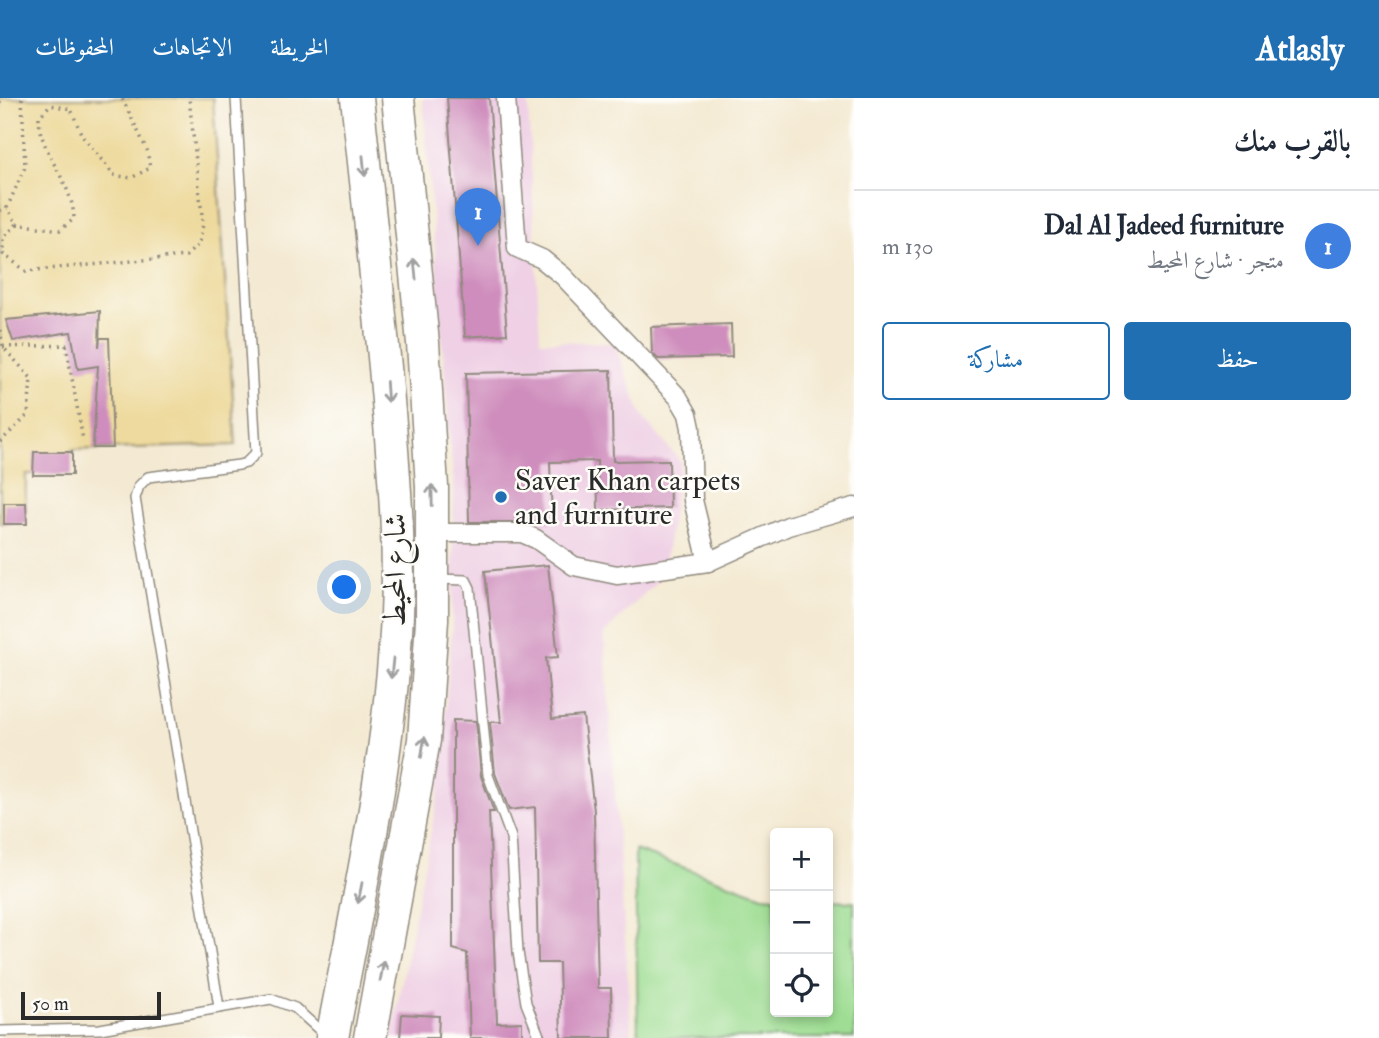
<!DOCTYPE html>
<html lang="ar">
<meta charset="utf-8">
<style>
:root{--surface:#fff;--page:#f2f2f3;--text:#1f2937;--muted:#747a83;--line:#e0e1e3;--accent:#1f6fb2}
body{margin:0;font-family:"IM FELL Double Pica",Amiri,serif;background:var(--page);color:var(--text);direction:rtl}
.controls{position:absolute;right:21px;bottom:21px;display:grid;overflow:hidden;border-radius:7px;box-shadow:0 4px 10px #0003}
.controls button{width:63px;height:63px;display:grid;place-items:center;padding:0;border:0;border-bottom:2px solid var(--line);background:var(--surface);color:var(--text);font:35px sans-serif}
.scale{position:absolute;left:21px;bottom:18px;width:140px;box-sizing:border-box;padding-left:7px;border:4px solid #2b2b2b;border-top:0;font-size:19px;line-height:24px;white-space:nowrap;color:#2b2b2b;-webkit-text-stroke:5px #fdfcf7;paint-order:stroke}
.you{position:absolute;left:345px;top:490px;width:24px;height:24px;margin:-18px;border:5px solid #fff;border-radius:50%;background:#1a73e8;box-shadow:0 0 0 10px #1a73e833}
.badge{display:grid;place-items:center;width:46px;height:46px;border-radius:50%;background:var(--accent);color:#fff;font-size:23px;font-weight:700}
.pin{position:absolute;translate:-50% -58px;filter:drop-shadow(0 2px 4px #0008)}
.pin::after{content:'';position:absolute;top:37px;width:24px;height:21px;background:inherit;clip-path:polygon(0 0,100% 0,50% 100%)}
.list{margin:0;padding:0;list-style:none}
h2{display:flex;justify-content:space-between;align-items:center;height:91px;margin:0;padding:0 28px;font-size:30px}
h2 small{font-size:23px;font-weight:400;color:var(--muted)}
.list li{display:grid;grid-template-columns:46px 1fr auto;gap:21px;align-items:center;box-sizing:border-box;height:112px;padding:0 28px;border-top:2px solid var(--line)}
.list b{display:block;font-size:26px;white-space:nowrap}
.list p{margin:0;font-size:23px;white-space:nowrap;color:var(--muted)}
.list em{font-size:23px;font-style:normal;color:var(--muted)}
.actions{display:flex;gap:14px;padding:21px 28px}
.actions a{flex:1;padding:16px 0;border:2px solid var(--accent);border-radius:7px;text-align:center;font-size:24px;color:var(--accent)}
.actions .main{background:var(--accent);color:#fff}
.icon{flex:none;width:38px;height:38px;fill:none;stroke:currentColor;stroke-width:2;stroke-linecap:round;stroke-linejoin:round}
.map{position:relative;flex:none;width:854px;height:940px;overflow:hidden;direction:ltr}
header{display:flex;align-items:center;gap:42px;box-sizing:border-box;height:98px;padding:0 35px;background:var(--accent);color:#fff}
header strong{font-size:33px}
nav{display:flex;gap:38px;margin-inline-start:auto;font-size:24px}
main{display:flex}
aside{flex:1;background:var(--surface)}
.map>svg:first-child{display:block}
.built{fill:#efd0e5}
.green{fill:#9edd93;stroke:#64845f;stroke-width:2}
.sand{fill:#eeda9e;stroke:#8c8264;stroke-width:2}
.building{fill:#cf8dbd}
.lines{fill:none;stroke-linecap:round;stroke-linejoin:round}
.lane-casing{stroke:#908a7f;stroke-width:12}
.street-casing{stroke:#908a7f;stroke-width:21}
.highway-casing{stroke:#908a7f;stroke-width:35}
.path{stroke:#908a7f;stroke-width:3.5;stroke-dasharray:2 5;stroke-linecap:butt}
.lane{stroke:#fff;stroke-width:9}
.street{stroke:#fff;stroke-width:18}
.highway{stroke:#fff;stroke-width:32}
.oneway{stroke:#a0a0a0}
.poi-dot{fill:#1f6fb2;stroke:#fdfcf7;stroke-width:2.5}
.labels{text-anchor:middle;stroke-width:5;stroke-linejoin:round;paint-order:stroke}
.poi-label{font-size:30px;fill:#2b2b2b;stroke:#fdfcf7;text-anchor:start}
.street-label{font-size:30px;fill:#2b2b2b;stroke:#fdfcf7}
</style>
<header>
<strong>Atlasly</strong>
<nav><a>الخريطة</a><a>الاتجاهات</a><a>المحفوظات</a></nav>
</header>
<main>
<aside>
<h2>بالقرب منك<small></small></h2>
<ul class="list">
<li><span class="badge" style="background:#3f7fe0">1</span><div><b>Dal Al Jadeed furniture</b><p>متجر · شارع المحيط</p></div><em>130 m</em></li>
</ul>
<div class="actions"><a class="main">حفظ</a><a>مشاركة</a></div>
</aside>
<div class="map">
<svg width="854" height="940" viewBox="0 0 854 940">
<rect width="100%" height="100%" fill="#fdfcf7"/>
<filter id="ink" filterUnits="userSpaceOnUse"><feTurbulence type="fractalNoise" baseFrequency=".0143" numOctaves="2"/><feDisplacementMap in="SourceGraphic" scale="14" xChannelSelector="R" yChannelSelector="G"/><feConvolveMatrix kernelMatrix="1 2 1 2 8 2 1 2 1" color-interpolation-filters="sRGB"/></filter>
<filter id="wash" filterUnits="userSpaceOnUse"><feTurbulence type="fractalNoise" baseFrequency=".00686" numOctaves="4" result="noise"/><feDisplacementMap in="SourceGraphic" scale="28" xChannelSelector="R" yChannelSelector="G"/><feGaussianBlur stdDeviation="1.57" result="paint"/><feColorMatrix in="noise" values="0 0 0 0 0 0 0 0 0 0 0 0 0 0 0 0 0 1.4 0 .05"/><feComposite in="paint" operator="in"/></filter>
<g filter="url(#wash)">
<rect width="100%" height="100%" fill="#f4ead3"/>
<polygon class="built" points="423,0 528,0 540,243 614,245 642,318 681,364 663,477 604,536 632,940 391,940 439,693 452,532 454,392"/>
<polygon class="green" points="635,752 763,798 775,799 775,914 828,914 828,803 854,804 854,940 638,940"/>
<polygon class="sand" points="0,0 213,0 236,347 71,352 71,376 26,376 25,425 0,425"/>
<g id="blocks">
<g class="building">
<polygon points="447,0 489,0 507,236 465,239"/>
<polygon points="100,213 99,249 100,240 109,240 113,350 93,350 98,268 78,271 71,234 13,243 6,222"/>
<polygon points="731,226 732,259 658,261 652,255 651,229"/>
<polygon points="611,272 613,363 669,362 670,410 598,412 597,363 550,364 552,424 469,424 466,275"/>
<polygon points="34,354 72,354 72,377 33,377"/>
<polygon points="4,405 26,405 27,426 4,426"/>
<polygon points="548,467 558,559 546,560 552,621 583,618 594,713 598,890 611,890 612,940 561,940 559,865 538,865 535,709 509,712 495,675 490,624 501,624 485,473"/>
<polygon points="453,622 476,623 481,678 494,714 489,714 497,925 522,924 522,940 470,940 467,855 453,851"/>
<polygon points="402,916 439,918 438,940 400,940"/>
</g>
</g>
</g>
<g filter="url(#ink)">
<use href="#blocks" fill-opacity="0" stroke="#908a7f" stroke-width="2"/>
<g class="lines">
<g class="lane-casing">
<g id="lane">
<polyline points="438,481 466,482 470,490 488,677 511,739 518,854 526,905 540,940"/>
<polyline points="219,909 135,400 139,388 148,379 239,367 246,365 256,355 236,0"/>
<polyline points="0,933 100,931 271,901 295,910 325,937"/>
</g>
</g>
<g class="street-casing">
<g id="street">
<polyline points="506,0 517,150 542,161 563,178 678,299 688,316 691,330 693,402 708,464"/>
<polyline points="432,435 522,435 536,441 574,468 617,477 708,464 788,428 854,409"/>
</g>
</g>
<g class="highway-casing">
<g id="highway">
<path d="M332,940C359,800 390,659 397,517C400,454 395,389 390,326C381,217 369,109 357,0"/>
<polyline points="370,940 424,642 432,522 432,389 423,245 398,0"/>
</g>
</g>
<g class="path">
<polyline points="22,0 25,69 7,110 17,126 3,140 3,156 26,173 186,158 199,146 203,126 189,0"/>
<polyline points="0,5 1,0"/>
<polyline points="0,113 7,110"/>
<path d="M17,126L60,132L74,121C73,83 39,56 39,19L50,7L71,11L82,38L114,77L131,80L150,70L147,52L122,0"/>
<polyline points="0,232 3,249 31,280 28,317 0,344"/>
<polyline points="3,249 66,247 83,342"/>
</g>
<use href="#lane" class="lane"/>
<use href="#street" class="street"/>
<use href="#highway" class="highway"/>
</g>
<defs><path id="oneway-shaft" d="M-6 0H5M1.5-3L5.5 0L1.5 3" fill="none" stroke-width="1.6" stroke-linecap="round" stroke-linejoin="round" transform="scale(1.75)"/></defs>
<g class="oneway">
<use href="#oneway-shaft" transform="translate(364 68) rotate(84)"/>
<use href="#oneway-shaft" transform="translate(415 171) rotate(-96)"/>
<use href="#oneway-shaft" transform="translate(387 294) rotate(86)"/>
<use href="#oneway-shaft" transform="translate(432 397) rotate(-91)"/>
<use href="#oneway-shaft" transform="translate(392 570) rotate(96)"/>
<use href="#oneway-shaft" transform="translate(423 649) rotate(-81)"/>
<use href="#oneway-shaft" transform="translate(360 795) rotate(101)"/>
<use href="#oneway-shaft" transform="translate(382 873) rotate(-79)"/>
</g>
</g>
<circle class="poi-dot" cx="501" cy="399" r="7"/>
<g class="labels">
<g class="poi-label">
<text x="515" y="392">Saver Khan carpets<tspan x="515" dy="34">and furniture</tspan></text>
</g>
<g class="street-label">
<text transform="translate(395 472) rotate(-90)" y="10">شارع المحيط</text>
</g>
</g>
</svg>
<div class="controls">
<button>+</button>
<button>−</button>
<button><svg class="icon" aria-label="locate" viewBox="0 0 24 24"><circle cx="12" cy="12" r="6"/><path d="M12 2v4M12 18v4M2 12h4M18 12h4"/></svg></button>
</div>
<div class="scale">50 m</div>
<div class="you"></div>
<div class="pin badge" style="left:478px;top:148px;background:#3f7fe0">1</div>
</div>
</main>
